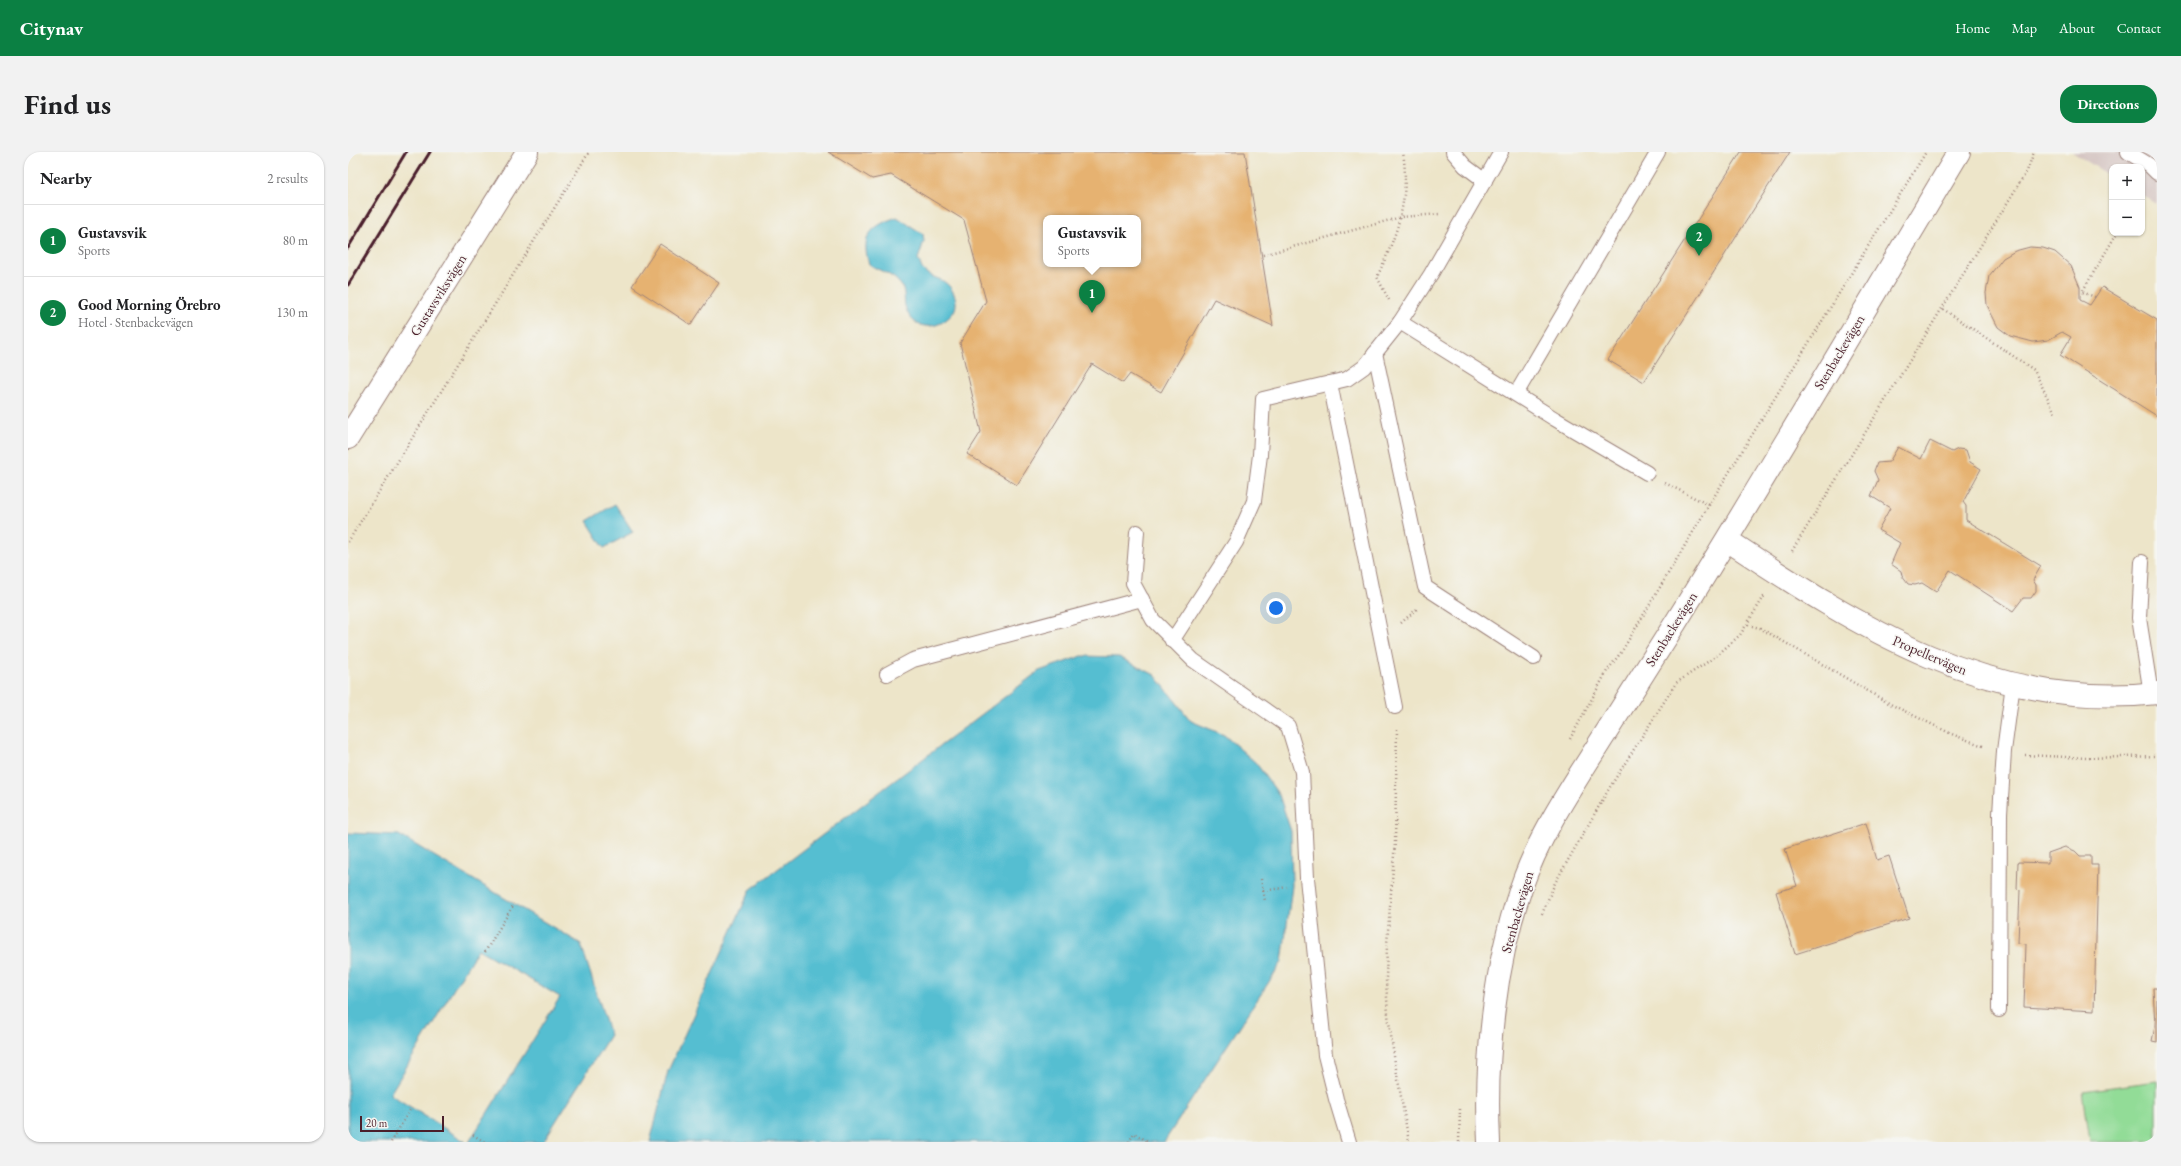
<!DOCTYPE html>
<meta charset="utf-8">
<style>
:root{--surface:#fff;--page:#f2f2f2;--text:#202124;--muted:#757577;--line:#e0e0e0;--accent:#0b8043}
body{margin:0;font-family:"EB Garamond",serif;background:var(--page);color:var(--text)}
.controls{position:absolute;right:12px;top:12px;display:grid;overflow:hidden;border-radius:8px;box-shadow:0 1px 3px #0004}
.controls button{width:36px;height:36px;display:grid;place-items:center;padding:0;border:0;border-bottom:1px solid var(--line);background:var(--surface);color:var(--text);font:20px sans-serif}
.scale{position:absolute;left:12px;bottom:10px;width:84px;box-sizing:border-box;padding-left:4px;border:2px solid #4a1f2b;border-top:0;font-size:11px;line-height:14px;white-space:nowrap;color:#4a1f2b;-webkit-text-stroke:3px #f6f6f2;paint-order:stroke}
.you{position:absolute;left:928px;top:456px;width:14px;height:14px;margin:-10px;border:3px solid #fff;border-radius:50%;background:#1a73e8;box-shadow:0 0 0 6px #1a73e833}
.badge{display:grid;place-items:center;width:26px;height:26px;border-radius:50%;background:var(--accent);color:#fff;font-size:13px;font-weight:700}
.pin{position:absolute;translate:-50% -33px;filter:drop-shadow(0 1px 2px #0008)}
.pin::after{content:'';position:absolute;top:21px;width:14px;height:12px;background:inherit;clip-path:polygon(0 0,100% 0,50% 100%)}
.popup{position:absolute;left:695px;top:63px;width:98px;height:52px;box-sizing:border-box;display:grid;place-content:center;border-radius:8px;background:var(--surface);filter:drop-shadow(0 1px 3px #0005);font-size:13px;white-space:nowrap;color:var(--muted)}
.popup b{font-size:15px;color:var(--text)}
.popup::after{content:'';position:absolute;left:50%;top:100%;margin-left:-8px;border:8px solid transparent;border-top-color:var(--surface)}
.list{margin:0;padding:0;list-style:none}
h2{display:flex;justify-content:space-between;align-items:center;height:52px;margin:0;padding:0 16px;font-size:17px}
h2 small{font-size:13px;font-weight:400;color:var(--muted)}
.list li{display:grid;grid-template-columns:26px 1fr auto;gap:12px;align-items:center;box-sizing:border-box;height:72px;padding:0 16px;border-top:1px solid var(--line)}
.list b{display:block;font-size:15px;white-space:nowrap}
.list p{margin:0;font-size:13px;white-space:nowrap;color:var(--muted)}
.list em{font-size:13px;font-style:normal;color:var(--muted)}
.map{position:relative;flex:none;width:1809px;height:990px;overflow:hidden;border-radius:16px}
header{display:flex;align-items:center;gap:24px;box-sizing:border-box;height:56px;padding:0 20px;background:var(--accent);color:#fff}
header strong{font-size:19px}
nav{display:flex;gap:22px;margin-inline-start:auto;font-size:14px}
.intro{display:flex;align-items:center;justify-content:space-between;box-sizing:border-box;height:96px;padding:0 24px}
h1{margin:0;font-size:28px}
.button{padding:10px 18px;border-radius:16px;background:var(--accent);color:#fff;font-size:14px;font-weight:700}
main{display:flex;gap:24px;padding:0 24px}
aside{flex:1;background:var(--surface);border-radius:16px;box-shadow:0 1px 3px #0004}
.map>svg:first-child{display:block}
.industrial{fill:#d1c0bd}
.green{fill:#92dc97;stroke:#6e7e61}
.water{fill:#55bed1;stroke:#506e7e}
.building{fill:#e6b271;fill-rule:evenodd}
.lines{fill:none;stroke-linecap:round;stroke-linejoin:round}
.lane-casing{stroke:#9c827a;stroke-width:16}
.street-casing{stroke:#9c827a;stroke-width:24}
.secondary-casing{stroke:#9c827a;stroke-width:24}
.path{stroke:#9c827a;stroke-width:2.5;stroke-dasharray:1 3;stroke-linecap:butt}
.lane{stroke:#fff;stroke-width:14}
.street{stroke:#fff;stroke-width:22}
.secondary{stroke:#fff;stroke-width:22}
.rail{stroke:#4a1f2b;stroke-width:3}
.labels{text-anchor:middle;stroke-width:3;stroke-linejoin:round;paint-order:stroke}
.street-label{font-size:14px;fill:#4a1f2b;stroke:#f6f6f2}
</style>
<header>
<strong>Citynav</strong>
<nav><a>Home</a><a>Map</a><a>About</a><a>Contact</a></nav>
</header>
<div class="intro"><h1>Find us</h1><a class="button">Directions</a></div>
<main>
<aside>
<h2>Nearby<small>2 results</small></h2>
<ul class="list">
<li><span class="badge">1</span><div><b>Gustavsvik</b><p>Sports</p></div><em>80 m</em></li>
<li><span class="badge">2</span><div><b>Good Morning Örebro</b><p>Hotel · Stenbackevägen</p></div><em>130 m</em></li>
</ul>
</aside>
<div class="map">
<svg width="1809" height="990" viewBox="0 0 1809 990">
<rect width="100%" height="100%" fill="#f6f6f2"/>
<filter id="ink" filterUnits="userSpaceOnUse"><feTurbulence type="fractalNoise" baseFrequency=".025" numOctaves="2"/><feDisplacementMap in="SourceGraphic" scale="8" xChannelSelector="R" yChannelSelector="G"/><feConvolveMatrix kernelMatrix="1 2 1 2 8 2 1 2 1" color-interpolation-filters="sRGB"/></filter>
<filter id="wash" filterUnits="userSpaceOnUse"><feTurbulence type="fractalNoise" baseFrequency=".012" numOctaves="4" result="noise"/><feDisplacementMap in="SourceGraphic" scale="16" xChannelSelector="R" yChannelSelector="G"/><feGaussianBlur stdDeviation="0.9" result="paint"/><feColorMatrix in="noise" values="0 0 0 0 0 0 0 0 0 0 0 0 0 0 0 0 0 1.4 0 .05"/><feComposite in="paint" operator="in"/></filter>
<g filter="url(#wash)">
<rect width="100%" height="100%" fill="#ede5c9"/>
<polygon class="industrial" points="1724,0 1809,0 1809,52 1794,43 1794,15 1764,15 1764,25"/>
<polygon class="green" points="1809,929 1809,990 1742,990 1735,939"/>
<g class="water">
<path d="M549,65L575,82L576,89L570,107C572,110 573,116 575,118C586,129 598,124 606,142C609,149 609,156 604,162C591,178 566,180 558,157C555,150 558,139 553,133C544,121 532,120 521,112C512,84 523,74 549,65Z"/>
<polygon points="267,352 285,380 256,396 239,369"/>
<polygon points="734,504 771,505 807,523 843,569 876,583 908,611 931,643 943,679 944,734 934,810 816,990 302,990 320,919 402,738 691,519"/>
<polygon points="0,681 51,683 233,792 262,883 195,990 121,990 212,845 130,797 42,942 118,990 0,990"/>
</g>
<g id="blocks">
<g class="building">
<path d="M480,0H897L925,174L866,147L813,240L782,222L775,231L744,212L669,333L619,302L633,280L612,191L638,149L616,68L543,23L524,27ZM698,66H790V112H698Z"/>
<polygon points="1393,0 1442,0 1296,230 1260,208"/>
<polygon points="312,92 371,131 343,173 284,134"/>
<polygon points="1682,95 1695,96 1707,100 1723,114 1732,135 1732,148 1742,153 1754,135 1809,168 1809,264 1712,203 1723,185 1714,180 1700,188 1685,190 1662,184 1650,175 1639,153 1638,141 1641,124 1655,106 1667,99"/>
<polygon points="1582,289 1604,300 1610,297 1618,298 1622,310 1633,317 1615,350 1618,354 1618,368 1693,414 1685,428 1688,433 1688,439 1683,446 1675,446 1665,459 1602,418 1588,440 1574,431 1567,433 1560,432 1554,424 1553,419 1543,412 1552,391 1530,378 1542,356 1523,344 1530,328 1526,319 1529,311 1541,310 1550,295 1573,307"/>
<polygon points="1518,671 1529,708 1541,704 1561,766 1447,802 1428,740 1449,734 1437,697"/>
<polygon points="1717,695 1727,699 1732,704 1743,704 1743,713 1750,713 1746,859 1676,855 1678,792 1670,791 1672,738 1669,737 1670,710 1700,711 1700,701"/>
<polygon points="1805,836 1809,836 1809,890 1804,889 1807,874"/>
</g>
</g>
</g>
<g filter="url(#ink)">
<use href="#blocks" fill-opacity="0" stroke="#9c827a" stroke-width="1"/>
<g class="lines">
<g class="lane-casing">
<g id="lane">
<polyline points="1105,0 1117,14 1137,29"/>
<polyline points="1780,0 1801,13 1809,21"/>
<polyline points="1052,170 1207,267 1299,321"/>
<polyline points="1027,201 1077,435 1186,506"/>
<polyline points="982,231 1047,555"/>
<polyline points="1168,242 1310,0"/>
<polyline points="789,380 785,431 805,468 845,508 940,574 954,620 959,726 977,903 988,947 1001,990"/>
<polyline points="1794,410 1791,466 1803,542"/>
<polyline points="824,489 888,390 906,349 912,303 915,247 999,227 1016,215 1052,170 1083,122 1153,0"/>
<polyline points="539,522 565,508 794,447"/>
<polyline points="1651,858 1652,662 1656,599 1665,532"/>
</g>
</g>
<g class="street-casing">
<path id="street" d="M1379,388C1511,475 1643,560 1809,541"/>
</g>
<g class="secondary-casing">
<g id="secondary">
<polyline points="0,286 179,0"/>
<path d="M1141,990C1137,906 1146,816 1173,736C1190,686 1219,642 1247,598C1274,555 1301,513 1328,470C1424,315 1517,157 1611,0"/>
</g>
</g>
<g class="path">
<polyline points="915,103 1053,65 1092,62"/>
<polyline points="1747,145 1734,140 1769,81"/>
<path d="M1041,148L1029,125C1049,83 1062,48 1055,0"/>
<polyline points="1595,157 1686,218 1707,261"/>
<polyline points="1317,331 1361,353"/>
<polyline points="0,390 241,0"/>
<polyline points="1444,399 1679,19 1686,0"/>
<polyline points="1053,471 1070,456"/>
<polyline points="1400,473 1412,476 1544,553 1606,583 1635,594"/>
<polyline points="1049,577 1047,690 1039,792 1038,828 1040,863 1047,911 1061,990"/>
<polyline points="1222,587 1259,519 1274,499 1361,353 1578,0"/>
<polyline points="1677,603 1739,606 1809,604"/>
<polyline points="913,727 917,749"/>
<polyline points="915,739 939,735"/>
<polyline points="1194,762 1207,731 1262,635 1328,531 1367,505 1392,483 1417,443"/>
<polyline points="137,800 166,752"/>
<polyline points="125,983 137,990"/>
<polyline points="43,990 63,956"/>
<polyline points="781,990 786,981 801,990"/>
<polyline points="1111,990 1112,957"/>
</g>
<use href="#lane" class="lane"/>
<use href="#street" class="street"/>
<use href="#secondary" class="secondary"/>
<g class="rail">
<polyline points="0,96 58,0"/>
<polyline points="0,133 82,0"/>
</g>
</g>
</g>
<g class="labels">
<g class="street-label">
<text transform="translate(90 143) rotate(-58)" y="5">Gustavsviksvägen</text>
<text transform="translate(1491 200) rotate(-59)" y="5">Stenbackevägen</text>
<text transform="translate(1323 477) rotate(-58)" y="5">Stenbackevägen</text>
<text transform="translate(1582 503) rotate(23)" y="5">Propellervägen</text>
<text transform="translate(1169 760) rotate(-74)" y="5">Stenbackevägen</text>
</g>
</g>
</svg>
<div class="controls">
<button>+</button>
<button>−</button>
</div>
<div class="scale">20 m</div>
<div class="you"></div>
<div class="pin badge" style="left:744px;top:161px">1</div>
<div class="popup"><b>Gustavsvik</b>Sports</div>
<div class="pin badge" style="left:1351px;top:104px">2</div>
</div>
</main>
